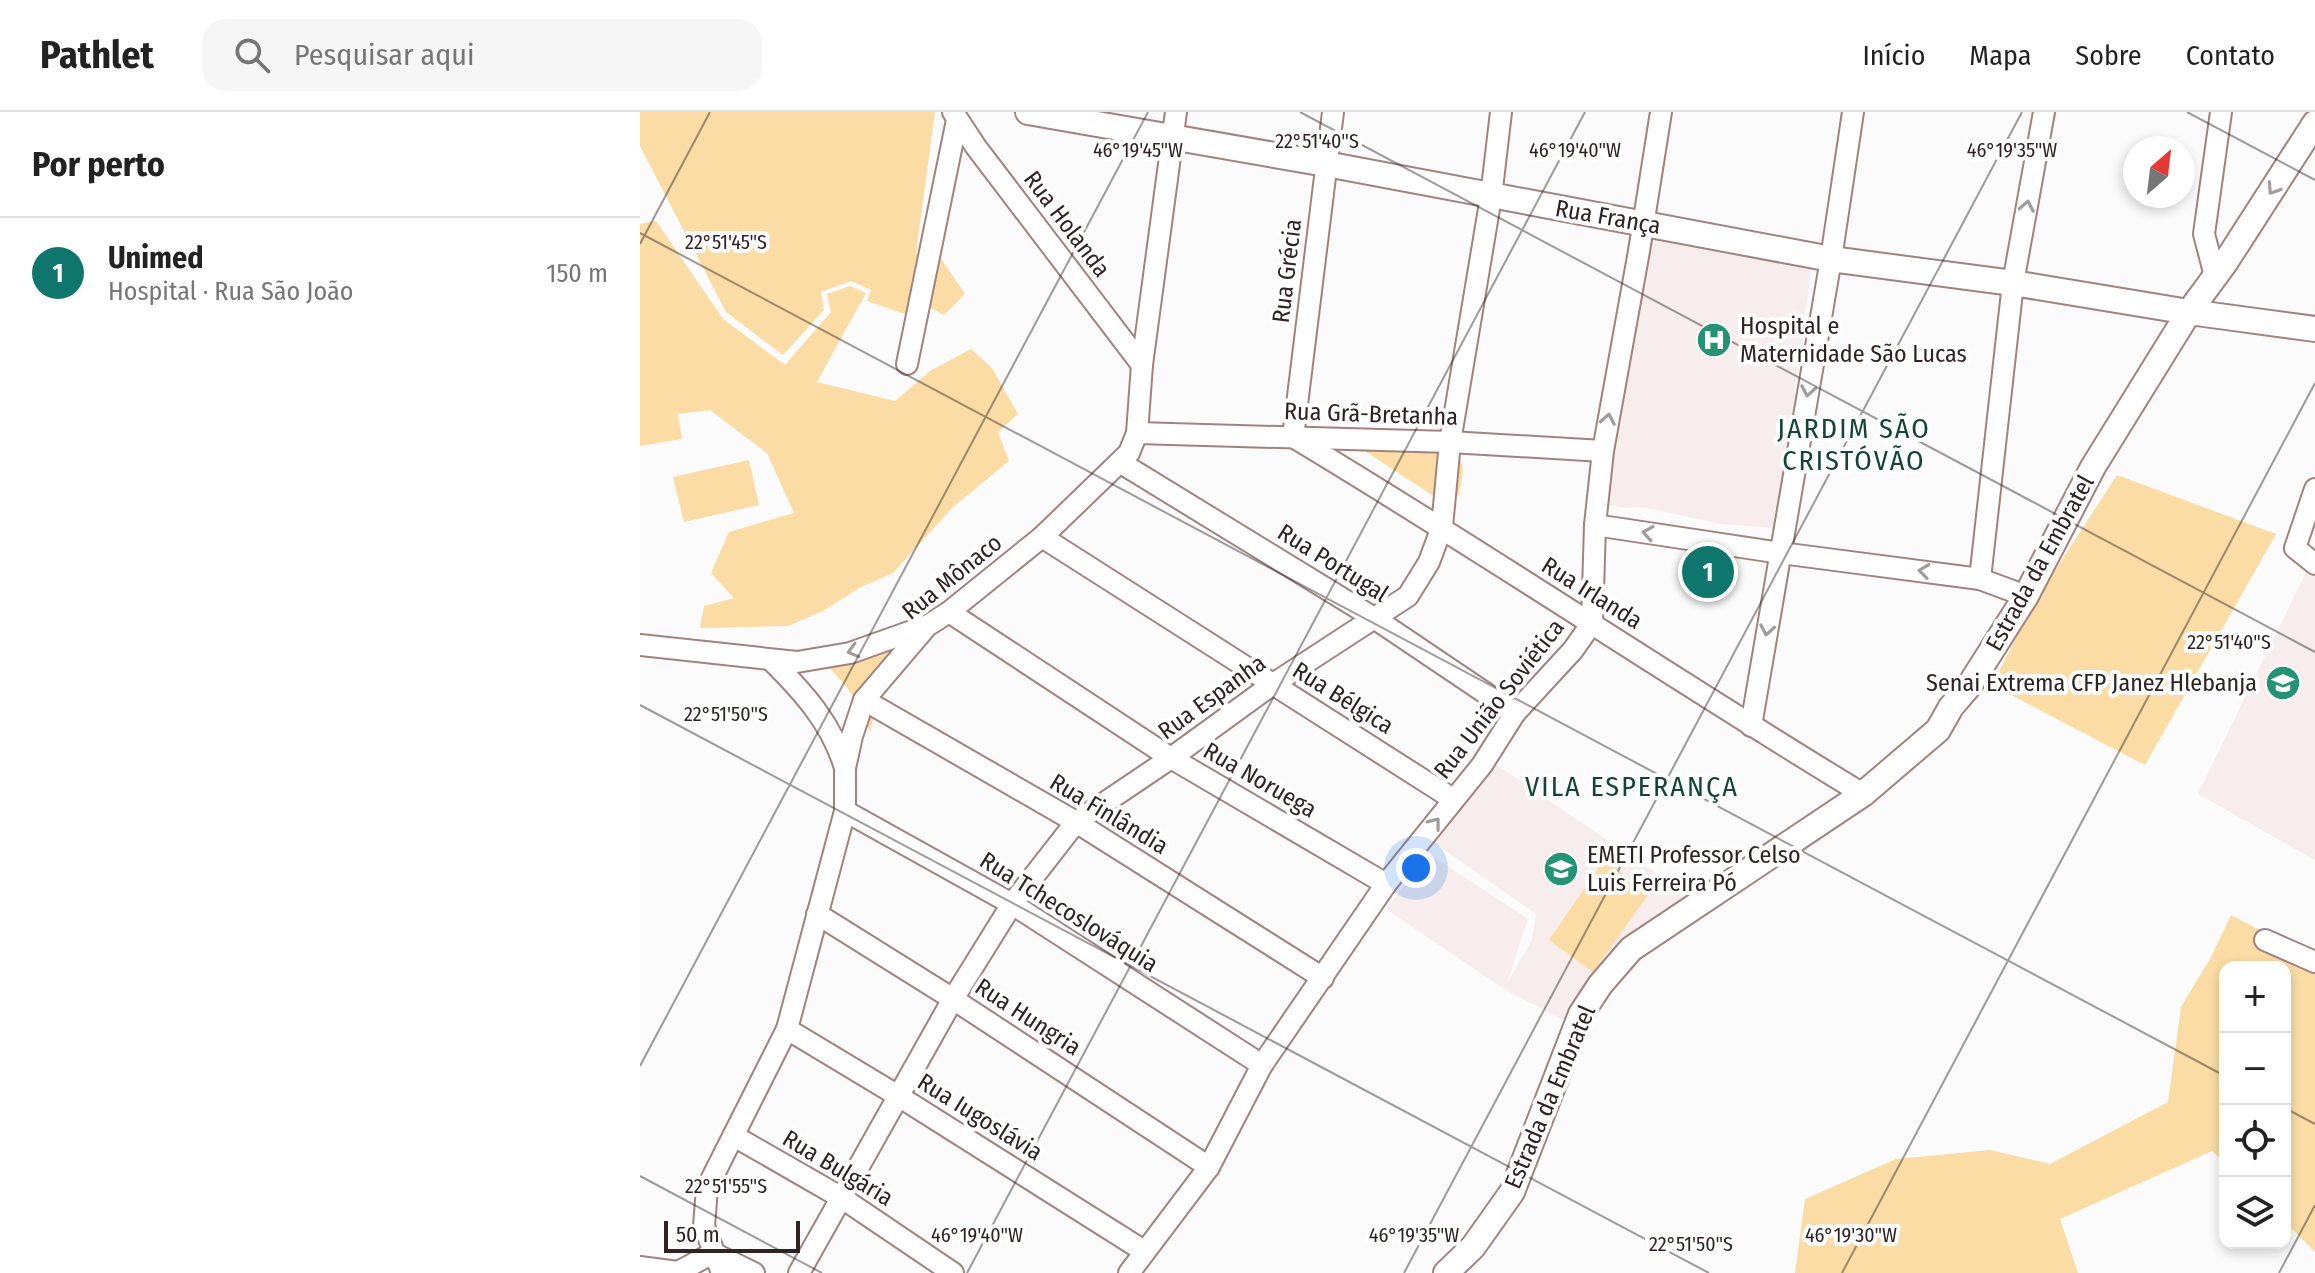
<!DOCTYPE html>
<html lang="pt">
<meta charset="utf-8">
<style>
:root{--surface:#fff;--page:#f6f6f6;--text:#222;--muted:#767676;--line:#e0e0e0;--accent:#0f766e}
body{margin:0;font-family:"Fira Sans Condensed",sans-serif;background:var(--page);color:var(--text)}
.controls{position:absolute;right:24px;bottom:24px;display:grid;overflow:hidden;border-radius:16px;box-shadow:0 4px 12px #0003}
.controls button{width:72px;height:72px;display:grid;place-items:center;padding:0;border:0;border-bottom:2px solid var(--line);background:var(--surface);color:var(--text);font:40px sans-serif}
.compass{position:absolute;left:1483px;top:24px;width:72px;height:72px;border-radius:50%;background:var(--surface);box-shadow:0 4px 12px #0003;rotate:28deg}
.scale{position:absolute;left:24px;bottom:20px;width:136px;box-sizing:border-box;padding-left:8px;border:4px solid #2f2221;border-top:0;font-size:22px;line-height:28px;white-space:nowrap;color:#2f2221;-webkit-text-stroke:6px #fff;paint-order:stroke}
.you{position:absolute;left:776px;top:756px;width:28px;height:28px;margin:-20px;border:6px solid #fff;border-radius:50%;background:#1a73e8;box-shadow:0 0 0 12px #1a73e833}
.badge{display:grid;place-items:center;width:52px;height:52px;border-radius:50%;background:var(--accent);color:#fff;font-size:26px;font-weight:700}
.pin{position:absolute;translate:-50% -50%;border:4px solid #fff;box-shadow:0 2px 8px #0006}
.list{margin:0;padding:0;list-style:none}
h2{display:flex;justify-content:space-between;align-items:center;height:104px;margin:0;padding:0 32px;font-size:34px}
h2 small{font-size:26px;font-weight:400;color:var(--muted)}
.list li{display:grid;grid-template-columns:52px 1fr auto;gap:24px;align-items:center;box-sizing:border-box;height:112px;padding:0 32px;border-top:2px solid var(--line)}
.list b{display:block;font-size:30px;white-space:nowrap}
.list p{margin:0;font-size:26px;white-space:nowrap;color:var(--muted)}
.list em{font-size:26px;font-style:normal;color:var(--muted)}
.icon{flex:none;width:44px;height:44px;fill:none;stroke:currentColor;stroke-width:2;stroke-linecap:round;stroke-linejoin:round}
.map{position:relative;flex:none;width:1675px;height:1161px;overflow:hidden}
header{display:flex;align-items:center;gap:48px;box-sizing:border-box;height:112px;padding:0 40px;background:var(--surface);border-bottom:2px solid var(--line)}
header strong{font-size:38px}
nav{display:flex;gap:44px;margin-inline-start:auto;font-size:28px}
.search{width:560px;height:72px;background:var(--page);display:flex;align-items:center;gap:20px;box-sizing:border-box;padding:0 28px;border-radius:24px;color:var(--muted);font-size:30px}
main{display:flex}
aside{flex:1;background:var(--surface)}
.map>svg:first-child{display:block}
.built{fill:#f6edec}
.green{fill:#fadca4}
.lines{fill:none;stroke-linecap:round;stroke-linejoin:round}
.minor-casing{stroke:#a3827e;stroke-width:24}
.tertiary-casing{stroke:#a3827e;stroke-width:28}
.minor{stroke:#fff;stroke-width:20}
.tertiary{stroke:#fff;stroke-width:24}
.oneway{stroke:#a19c9b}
.ticks{fill:none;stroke:#2f2221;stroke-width:2;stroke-opacity:0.45}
.labels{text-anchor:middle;stroke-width:8;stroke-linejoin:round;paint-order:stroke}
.street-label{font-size:24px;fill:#2f2221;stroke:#fff}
.poi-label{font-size:24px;fill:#2f2221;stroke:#fff;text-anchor:start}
.quarter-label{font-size:28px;letter-spacing:2px;fill:#124536;stroke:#fff}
.ticks-label{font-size:20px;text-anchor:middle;fill:#2f2221;stroke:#fff;stroke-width:8;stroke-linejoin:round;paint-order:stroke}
</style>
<header>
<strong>Pathlet</strong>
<div class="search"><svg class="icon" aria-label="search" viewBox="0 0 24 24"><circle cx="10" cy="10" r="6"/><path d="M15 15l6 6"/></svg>Pesquisar aqui</div>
<nav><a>Início</a><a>Mapa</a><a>Sobre</a><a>Contato</a></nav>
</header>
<main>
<aside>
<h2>Por perto<small></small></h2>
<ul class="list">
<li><span class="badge">1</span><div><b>Unimed</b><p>Hospital · Rua São João</p></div><em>150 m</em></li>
</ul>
</aside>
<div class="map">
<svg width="1675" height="1161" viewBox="0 0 1675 1161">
<rect width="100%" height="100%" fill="#fbfbfb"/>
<g class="built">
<polygon points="1005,119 1173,143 1137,416 1081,412 1002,395 984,396 965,392"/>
<polygon points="1666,460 1675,461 1675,748 1558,682"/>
<polygon points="852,650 1050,784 931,912 864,877 746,797 789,742 888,807 867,871 892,828 896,802 793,730"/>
</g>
<g class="green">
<polygon points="0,0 295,0 276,141 287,148 295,138 325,182 304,203 283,192 271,204 227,189 231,178 211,169 181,180 184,198 143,243 86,200 0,34"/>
<polygon points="16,109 83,207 145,253 191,200 187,182 210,174 226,181 177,270 255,289 290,259 331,237 352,256 378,302 358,320 369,349 313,395 253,461 219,476 183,499 148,514 60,516 64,494 94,486 71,461 89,420 154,401 127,341 70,298 38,302 42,327 0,334 0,112"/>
<path d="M727,331L806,338C830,347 822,362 819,383L806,392L723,338Z"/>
<polygon points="109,348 119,393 44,410 33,365"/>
<polygon points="1477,363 1636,422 1505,653 1352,573 1394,491"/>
<path d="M256,537L238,586L230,620C221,592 205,570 183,550L230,544Z"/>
<polygon points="964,748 1010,780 953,860 909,828"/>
<polygon points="1591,803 1675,847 1675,1140 1645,1110 1645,855 1585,855 1585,1051 1572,1039 1420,1107 1438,1161 1155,1161 1165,1087 1256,1047 1350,1038 1410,1052 1528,990 1541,895 1571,845"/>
</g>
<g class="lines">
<g class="minor-casing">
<g id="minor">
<polyline points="313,0 336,35 502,253"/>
<path d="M693,0L653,325C845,440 1031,566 1223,682"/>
<polyline points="1575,164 1564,122 1581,0"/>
<polyline points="267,252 317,8"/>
<polyline points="497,321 810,330 963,339"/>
<polyline points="481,351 734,506 875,601"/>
<polyline points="1675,377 1655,436 1675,452"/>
<polyline points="955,413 1141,441 1340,467 1386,484"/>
<polyline points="402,425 813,687"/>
<polyline points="1340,467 1373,171 1404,0"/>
<polyline points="309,500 531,646 746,772"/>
<polyline points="0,533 157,550 210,541 286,514"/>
<path d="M132,549C164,581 192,612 205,656"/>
<polyline points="224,588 436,710 683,866"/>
<polyline points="1111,614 1191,147 1213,0"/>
<polyline points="205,699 372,792 622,953"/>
<polyline points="177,802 313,887 569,1055"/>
<polyline points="1625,828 1675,850"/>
<polyline points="147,917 260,985 504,1139"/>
<polyline points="94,1024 202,1086 313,1161"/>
<polyline points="0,1155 38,1160 73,1141 114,1161"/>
<polyline points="82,1161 64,1114 67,1076 147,917 205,699 205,656 212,624 224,588 287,514 309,500 402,425 489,341 497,321 502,253 536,0"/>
<polyline points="159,1161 313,887 372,792 436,710 531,646 633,572 768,484 789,450 802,415 810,330 851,85 861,0"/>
<polyline points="489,1161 569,1055 622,953 746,772 842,653 875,601 933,538 952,511 955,413 963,339 999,139 1021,0"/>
</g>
</g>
<g class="tertiary-casing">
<g id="tertiary">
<polyline points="388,0 686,52 1191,147 1373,171 1549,200 1675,217"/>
<polyline points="806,1161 833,1135 872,1080 941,902 960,873 991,837 1223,682 1298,618 1311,595 1329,574 1386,484 1453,355 1549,200 1585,151 1675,11"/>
</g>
</g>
<use href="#minor" class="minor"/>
<use href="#tertiary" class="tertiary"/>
</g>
<defs><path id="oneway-chevron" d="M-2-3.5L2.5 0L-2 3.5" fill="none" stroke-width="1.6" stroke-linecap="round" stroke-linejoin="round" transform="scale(2)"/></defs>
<g class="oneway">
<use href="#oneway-chevron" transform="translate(1633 77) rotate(123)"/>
<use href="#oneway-chevron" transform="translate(1387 94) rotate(-80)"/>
<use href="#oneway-chevron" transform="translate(1168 279) rotate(100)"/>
<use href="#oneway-chevron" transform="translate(968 307) rotate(-80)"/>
<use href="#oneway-chevron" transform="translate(1008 421) rotate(-171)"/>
<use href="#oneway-chevron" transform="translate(1284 459) rotate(-173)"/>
<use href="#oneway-chevron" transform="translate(1127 518) rotate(100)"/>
<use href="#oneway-chevron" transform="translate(213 539) rotate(164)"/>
<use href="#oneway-chevron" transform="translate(795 711) rotate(-52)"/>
</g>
<path class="ticks" d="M660,0L1675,540M1547,0L1675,68M0,121L1585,964M0,132L70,0M0,593L1069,1161M0,954L508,0M1645,996L1675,1012M0,1064L182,1161M327,1161L945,0M764,1161L1382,0M1202,1161L1675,271M1639,1161L1675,1093"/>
<defs>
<g id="hospital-disc" transform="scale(1.8)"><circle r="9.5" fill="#249374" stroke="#fff"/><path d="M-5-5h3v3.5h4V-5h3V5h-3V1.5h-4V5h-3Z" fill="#fff"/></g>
<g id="university-disc" transform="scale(1.8)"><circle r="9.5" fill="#249374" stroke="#fff"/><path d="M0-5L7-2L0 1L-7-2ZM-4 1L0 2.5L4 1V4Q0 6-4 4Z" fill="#fff"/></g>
<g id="school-disc" transform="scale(1.8)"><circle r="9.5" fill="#249374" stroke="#fff"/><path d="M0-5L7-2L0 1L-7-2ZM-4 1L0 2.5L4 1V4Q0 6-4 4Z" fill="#fff"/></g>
</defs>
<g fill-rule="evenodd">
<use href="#hospital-disc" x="1074" y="228"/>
<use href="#university-disc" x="1643" y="571"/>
<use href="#school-disc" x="921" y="757"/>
</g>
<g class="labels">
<g class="street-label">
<text transform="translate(968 105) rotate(10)" y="8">Rua França</text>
<text transform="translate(427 112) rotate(53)" y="8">Rua Holanda</text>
<text transform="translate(647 159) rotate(-83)" y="8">Rua Grécia</text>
<text transform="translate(731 302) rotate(2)" y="8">Rua Grã-Bretanha</text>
<text transform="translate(693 451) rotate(32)" y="8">Rua Portugal</text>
<text transform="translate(1400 451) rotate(-61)" y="8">Estrada da Embratel</text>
<text transform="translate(312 465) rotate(-39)" y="8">Rua Mônaco</text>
<text transform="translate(952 481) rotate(32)" y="8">Rua Irlanda</text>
<text transform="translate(572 585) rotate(-36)" y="8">Rua Espanha</text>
<text transform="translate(703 586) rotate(32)" y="8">Rua Bélgica</text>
<text transform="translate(859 587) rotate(-52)" y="8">Rua União Soviética</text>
<text transform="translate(620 668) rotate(30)" y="8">Rua Noruega</text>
<text transform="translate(469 702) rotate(31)" y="8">Rua Finlândia</text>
<text transform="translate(429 800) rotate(32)" y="8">Rua Tchecoslováquia</text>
<text transform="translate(388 905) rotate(33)" y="8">Rua Hungria</text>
<text transform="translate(910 985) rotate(-67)" y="8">Estrada da Embratel</text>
<text transform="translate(340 1005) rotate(32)" y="8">Rua Iugoslávia</text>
<text transform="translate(198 1056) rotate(31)" y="8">Rua Bulgária</text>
</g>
<g class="poi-label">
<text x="1100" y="222">Hospital e<tspan x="1100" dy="28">Maternidade São Lucas</tspan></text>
<text x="1617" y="579" text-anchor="end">Senai Extrema CFP Janez Hlebanja</text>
<text x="947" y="751">EMETI Professor Celso<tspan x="947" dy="28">Luis Ferreira Pó</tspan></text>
</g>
<g class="quarter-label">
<text x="1214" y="326">JARDIM SÃO<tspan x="1214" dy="32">CRISTÓVÃO</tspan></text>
<text x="992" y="684">VILA ESPERANÇA</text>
</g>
</g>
<g class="ticks-label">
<text x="677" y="36">22°51'40"S</text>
<text x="498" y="45">46°19'45"W</text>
<text x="935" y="45">46°19'40"W</text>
<text x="1372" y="45">46°19'35"W</text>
<text x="86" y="137">22°51'45"S</text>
<text x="1589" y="537">22°51'40"S</text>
<text x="86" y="609">22°51'50"S</text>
<text x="86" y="1081">22°51'55"S</text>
<text x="337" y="1130">46°19'40"W</text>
<text x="774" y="1130">46°19'35"W</text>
<text x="1211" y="1130">46°19'30"W</text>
<text x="1051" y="1139">22°51'50"S</text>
</g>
</svg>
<div class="controls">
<button>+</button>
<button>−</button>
<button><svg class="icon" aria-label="locate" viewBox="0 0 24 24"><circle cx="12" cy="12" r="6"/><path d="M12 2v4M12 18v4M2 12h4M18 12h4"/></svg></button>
<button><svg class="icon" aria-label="layers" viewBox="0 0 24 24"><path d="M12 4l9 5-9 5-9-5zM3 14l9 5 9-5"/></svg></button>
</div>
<svg class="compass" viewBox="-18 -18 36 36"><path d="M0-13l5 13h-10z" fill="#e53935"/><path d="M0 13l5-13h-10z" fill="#767676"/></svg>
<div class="scale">50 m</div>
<div class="you"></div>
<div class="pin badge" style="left:1068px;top:460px">1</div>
</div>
</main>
